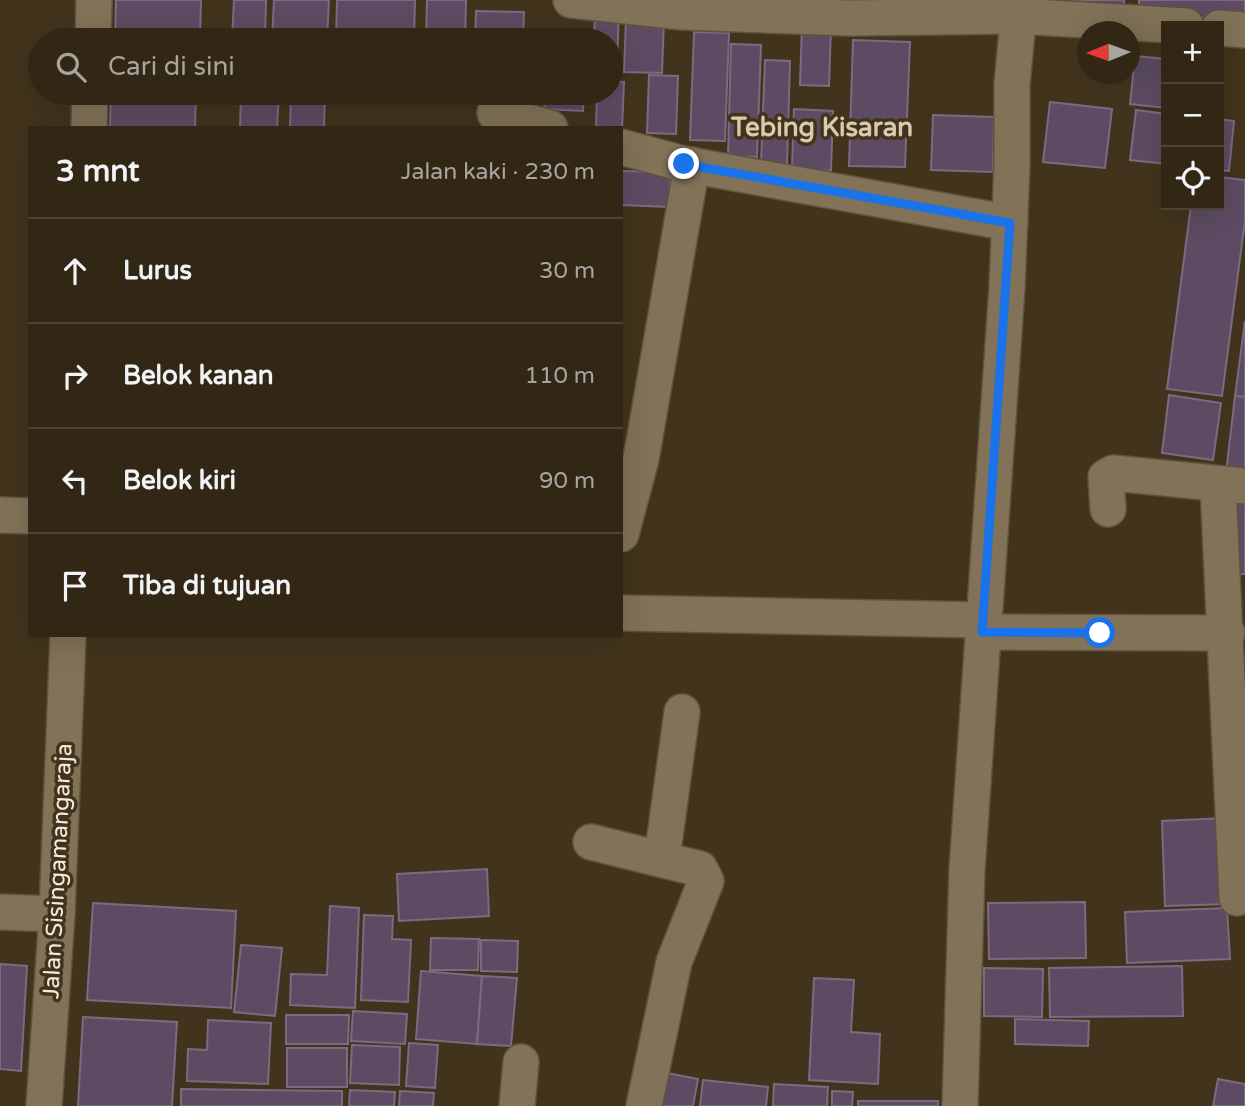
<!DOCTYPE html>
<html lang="id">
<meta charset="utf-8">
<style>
:root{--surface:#322715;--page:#3d3322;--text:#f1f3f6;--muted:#a8a5a0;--line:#4d4434}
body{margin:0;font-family:"Varela Round",sans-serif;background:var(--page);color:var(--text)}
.controls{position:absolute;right:21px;top:21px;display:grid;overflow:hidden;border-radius:0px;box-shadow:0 7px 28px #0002}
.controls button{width:63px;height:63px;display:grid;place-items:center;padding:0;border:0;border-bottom:2px solid var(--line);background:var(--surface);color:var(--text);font:35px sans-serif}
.compass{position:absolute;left:1077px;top:21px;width:63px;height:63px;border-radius:50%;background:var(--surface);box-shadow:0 7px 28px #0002;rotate:269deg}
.stop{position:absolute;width:21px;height:21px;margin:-16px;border:5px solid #1a73e8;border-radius:50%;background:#fff}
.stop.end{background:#1a73e8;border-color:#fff;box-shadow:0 2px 7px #0008}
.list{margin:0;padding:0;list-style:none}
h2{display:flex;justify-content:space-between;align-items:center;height:91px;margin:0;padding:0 28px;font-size:30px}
h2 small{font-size:23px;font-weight:400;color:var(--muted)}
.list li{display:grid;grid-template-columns:46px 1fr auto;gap:21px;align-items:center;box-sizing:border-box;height:105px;padding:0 28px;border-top:2px solid var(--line)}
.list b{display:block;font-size:26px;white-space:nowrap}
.list em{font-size:23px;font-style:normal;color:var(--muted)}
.icon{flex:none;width:38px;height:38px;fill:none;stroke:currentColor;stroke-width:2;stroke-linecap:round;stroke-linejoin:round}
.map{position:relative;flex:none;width:1245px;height:1106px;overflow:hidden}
.search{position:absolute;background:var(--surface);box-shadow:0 7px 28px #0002;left:28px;top:28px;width:595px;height:77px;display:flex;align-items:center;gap:18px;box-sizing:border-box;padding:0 24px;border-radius:38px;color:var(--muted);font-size:26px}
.panel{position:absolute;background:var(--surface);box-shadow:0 7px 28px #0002;left:28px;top:126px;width:595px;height:511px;border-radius:0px}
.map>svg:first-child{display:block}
.building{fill:#5c4b62;stroke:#7b6a82;stroke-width:2}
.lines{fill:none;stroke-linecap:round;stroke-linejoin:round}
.minor-casing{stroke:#5e523c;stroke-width:38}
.minor{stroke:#817258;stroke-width:35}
.route{stroke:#1a73e8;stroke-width:9}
.labels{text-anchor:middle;stroke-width:7;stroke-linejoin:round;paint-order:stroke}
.street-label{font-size:23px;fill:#f4ebdd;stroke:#42341c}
.quarter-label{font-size:26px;font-weight:bold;fill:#dac9ad;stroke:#42341c}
</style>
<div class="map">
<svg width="1245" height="1106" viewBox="0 0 1245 1106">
<rect width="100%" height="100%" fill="#42341c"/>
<g class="building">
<polygon points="116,0 201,0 200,40 115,40"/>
<polygon points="234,0 266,0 265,40 232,40"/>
<polygon points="274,0 329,0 327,40 272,40"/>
<polygon points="337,0 415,0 414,40 336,40"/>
<polygon points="427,0 466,0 465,40 426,40"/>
<rect x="1045" y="0" width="79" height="10"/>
<polygon points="1139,0 1245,0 1245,17 1139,18"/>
<polygon points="595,9 619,9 617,67 611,67 611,40 594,40"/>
<polygon points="476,11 524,12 523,40 475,40"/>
<polygon points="626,18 664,20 662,73 624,72"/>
<polygon points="802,26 831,28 829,86 800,85"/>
<polygon points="694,32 729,33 725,141 690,140"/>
<polygon points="853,40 910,42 905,167 849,166"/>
<polygon points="731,44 761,45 757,157 728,156"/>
<polygon points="1135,56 1166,59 1166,108 1130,104"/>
<polygon points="765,60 790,61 787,164 761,163"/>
<polygon points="649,75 678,76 676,134 647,133"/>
<polygon points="611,81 624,82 622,130 596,128 597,93 611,93"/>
<polygon points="111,93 196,93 195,128 110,128"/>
<polygon points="241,93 279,93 277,128 240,128"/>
<polygon points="291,93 325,93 324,128 290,128"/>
<polygon points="545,93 584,93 583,111 544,109"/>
<polygon points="1050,102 1112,109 1105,168 1043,162"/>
<polygon points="794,109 833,111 831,171 792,169"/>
<polygon points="1136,110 1166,114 1166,164 1130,160"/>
<polygon points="933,115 994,117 993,172 931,170"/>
<polygon points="1219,119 1234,121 1229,171 1219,170"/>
<polygon points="621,171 670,172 669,207 621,205"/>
<polygon points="1219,177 1245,180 1245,220 1222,396 1167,389 1191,205 1219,205"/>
<polygon points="1245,321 1245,397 1235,396"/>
<polygon points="1169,395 1221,403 1213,460 1162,453"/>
<polygon points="1235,396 1245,397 1245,476 1226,473"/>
<polygon points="1245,492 1245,574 1228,574 1225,493"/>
<polygon points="1224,818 1228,904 1165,906 1162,821"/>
<polygon points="487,869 489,916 399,921 397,874"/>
<polygon points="1085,902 1086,958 989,959 988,903"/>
<polygon points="93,903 236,911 231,1008 87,1000"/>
<polygon points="330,906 359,908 355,1008 290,1005 291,974 327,975"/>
<polygon points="1227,908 1230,959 1127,963 1125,912"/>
<polygon points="364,915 393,916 392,939 411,940 408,1002 361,1000"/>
<polygon points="431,938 479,939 478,970 430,970"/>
<polygon points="481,940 518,941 517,972 481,971"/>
<polygon points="241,945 282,948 275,1016 234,1012"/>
<polygon points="0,964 27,966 21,1071 0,1069"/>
<polygon points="1182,966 1183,1016 1050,1017 1049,968"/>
<polygon points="984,968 1043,969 1042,1017 984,1016"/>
<polygon points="421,971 482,976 477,1044 416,1039"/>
<polygon points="482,976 517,978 511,1046 477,1044"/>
<polygon points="814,978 854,980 851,1032 880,1034 878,1084 809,1080"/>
<polygon points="353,1011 407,1014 405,1044 351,1041"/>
<polygon points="286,1015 349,1015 348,1044 286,1044"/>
<polygon points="83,1017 177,1022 172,1106 78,1106"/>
<polygon points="1015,1019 1089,1021 1088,1046 1015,1044"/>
<polygon points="208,1020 271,1023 268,1084 187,1081 188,1049 207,1050"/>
<polygon points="409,1043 438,1045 435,1088 406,1086"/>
<polygon points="352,1045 400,1047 399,1085 350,1083"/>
<rect x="287" y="1048" width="60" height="39"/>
<polygon points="657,1071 698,1079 693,1106 650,1106"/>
<polygon points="1218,1079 1245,1084 1245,1106 1213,1106"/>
<polygon points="703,1080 768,1087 766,1106 700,1106"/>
<polygon points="774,1084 828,1087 827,1106 773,1106"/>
<polygon points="181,1089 342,1091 342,1106 181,1106"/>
<polygon points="350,1090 395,1092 394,1106 349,1106"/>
<polygon points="400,1091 434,1093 433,1106 399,1106"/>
<polygon points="832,1091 853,1092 852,1106 832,1106"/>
<rect x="858" y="1101" width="80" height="5"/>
</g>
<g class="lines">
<g class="minor-casing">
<g id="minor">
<polyline points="571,0 682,12 849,18 1017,16 1186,26"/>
<polyline points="1219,28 1245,30"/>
<polyline points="93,40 94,0"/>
<polyline points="495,113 550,128"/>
<polyline points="89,128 90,93"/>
<polyline points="621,147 684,164 1010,223"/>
<polyline points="1218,485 1237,898"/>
<polyline points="1108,509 1106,477 1113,473 1245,486"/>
<polyline points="0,515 30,516"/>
<polyline points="621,534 641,459 692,165"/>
<polyline points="621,613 983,620"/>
<polyline points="982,632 1227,633"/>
<polyline points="591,842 700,869 706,881 674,962 644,1106"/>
<polyline points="662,858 682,712"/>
<polyline points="0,912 57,914"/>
<polyline points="44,1106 57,914 68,635"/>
<polyline points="517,1106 521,1062"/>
<polyline points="960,1106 967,870 1007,287 1012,164 1012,84 1020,0"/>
</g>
</g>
<use href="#minor" class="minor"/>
</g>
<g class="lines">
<polyline class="route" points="684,164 1010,223 982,632 1100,633"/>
</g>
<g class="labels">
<g class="street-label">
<text transform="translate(57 871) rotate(-87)" y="8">Jalan Sisingamangaraja</text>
</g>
<g class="quarter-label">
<text x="822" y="136">Tebing Kisaran</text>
</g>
</g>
</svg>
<div class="controls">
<button>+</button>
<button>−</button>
<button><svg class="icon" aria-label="locate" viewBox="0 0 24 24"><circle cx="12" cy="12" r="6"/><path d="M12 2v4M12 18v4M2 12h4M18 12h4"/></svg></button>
</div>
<svg class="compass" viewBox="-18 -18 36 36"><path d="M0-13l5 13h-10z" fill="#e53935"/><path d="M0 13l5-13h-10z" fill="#a8a5a0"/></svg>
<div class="stop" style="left:1100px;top:633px"></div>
<div class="stop end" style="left:684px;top:164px"></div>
<div class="search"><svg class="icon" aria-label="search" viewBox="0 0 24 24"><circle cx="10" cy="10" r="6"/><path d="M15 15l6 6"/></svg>Cari di sini</div>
<section class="panel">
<h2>3 mnt<small>Jalan kaki · 230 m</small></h2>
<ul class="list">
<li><svg class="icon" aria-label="ahead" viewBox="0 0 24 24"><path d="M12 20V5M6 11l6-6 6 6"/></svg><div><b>Lurus</b></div><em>30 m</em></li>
<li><svg class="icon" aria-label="right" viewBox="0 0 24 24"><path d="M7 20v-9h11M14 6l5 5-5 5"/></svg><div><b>Belok kanan</b></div><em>110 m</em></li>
<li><svg class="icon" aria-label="left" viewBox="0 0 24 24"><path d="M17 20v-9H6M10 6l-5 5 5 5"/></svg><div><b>Belok kiri</b></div><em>90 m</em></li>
<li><svg class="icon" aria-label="arrive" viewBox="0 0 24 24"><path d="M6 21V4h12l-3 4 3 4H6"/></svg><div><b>Tiba di tujuan</b></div></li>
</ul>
</section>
</div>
